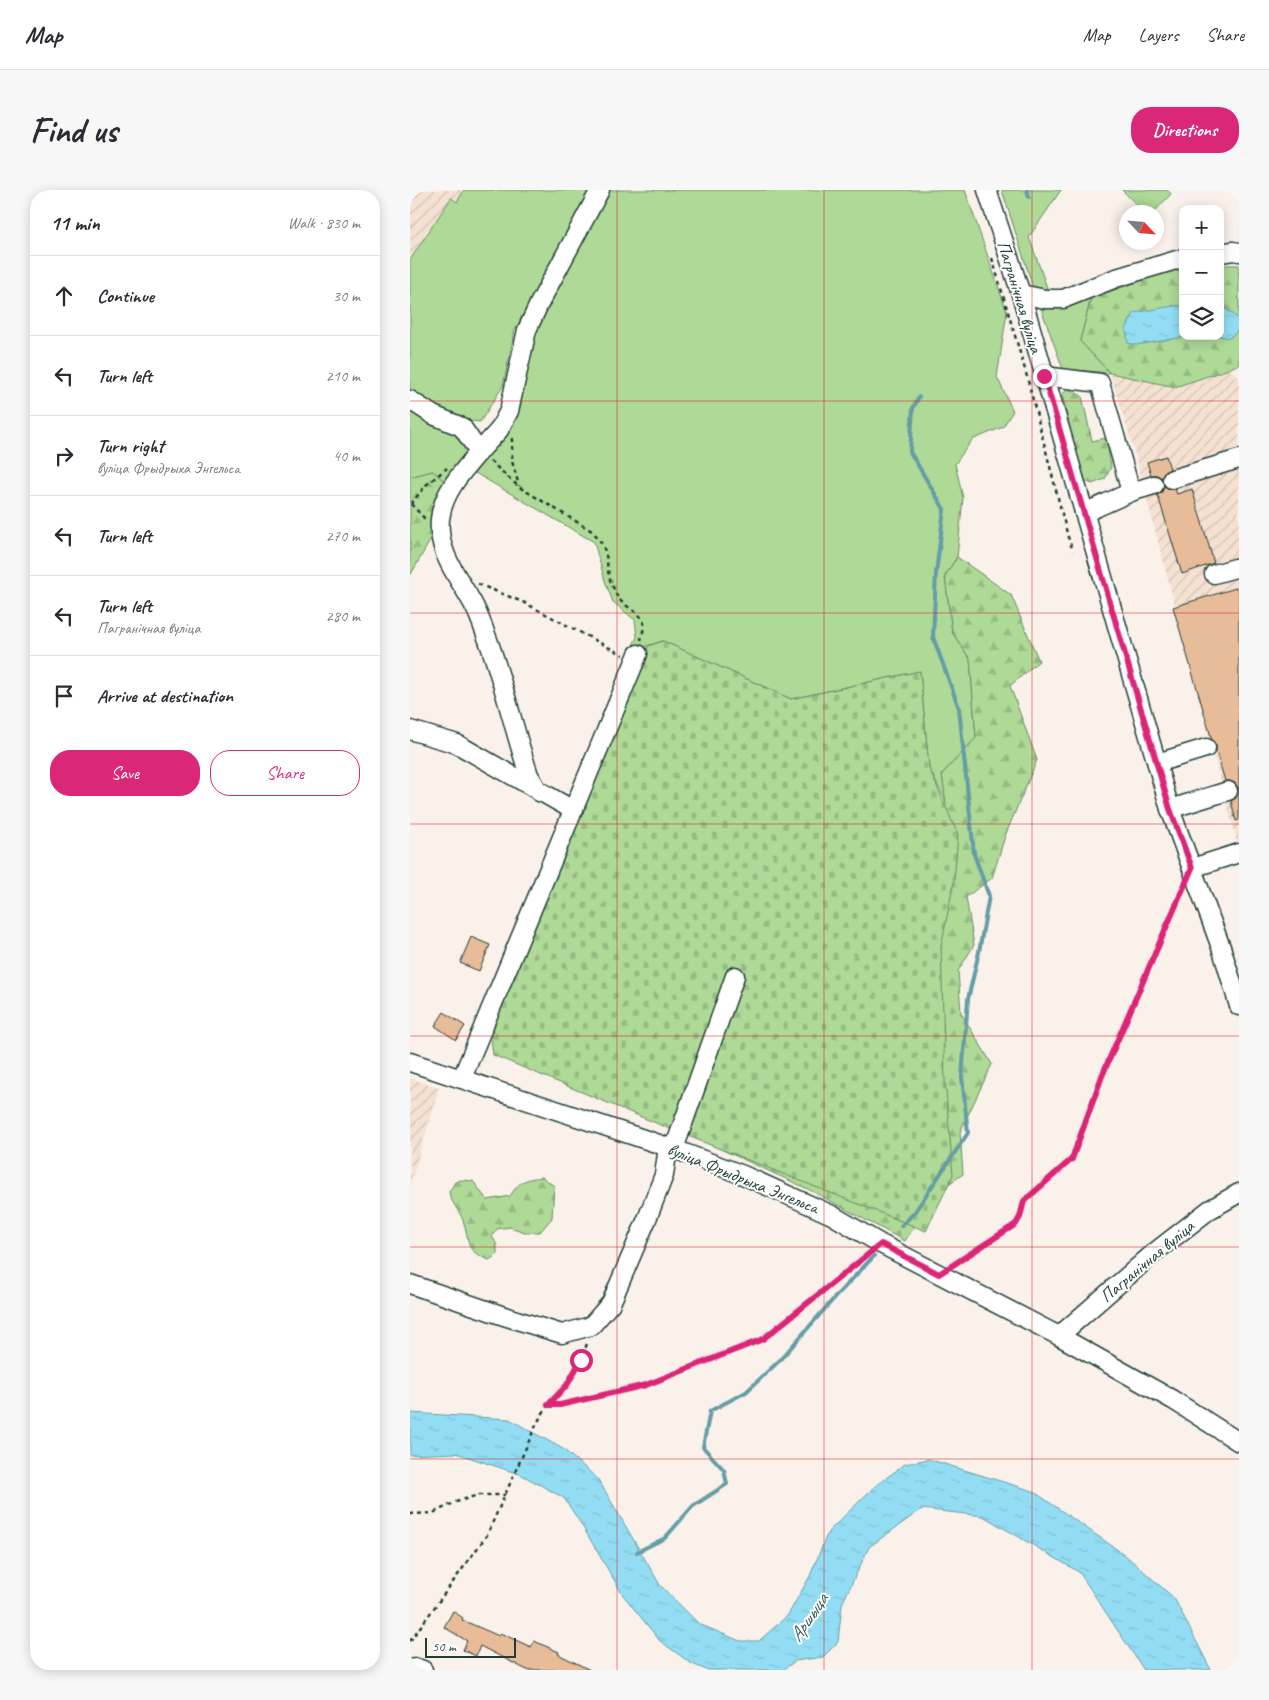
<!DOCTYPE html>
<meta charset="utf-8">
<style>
:root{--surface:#fff;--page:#f7f7f7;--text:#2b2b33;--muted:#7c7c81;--line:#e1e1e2;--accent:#db2777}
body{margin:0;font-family:Caveat,sans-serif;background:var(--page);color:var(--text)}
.controls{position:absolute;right:15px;top:15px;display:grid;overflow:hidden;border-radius:10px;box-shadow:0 2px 12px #0003}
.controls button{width:45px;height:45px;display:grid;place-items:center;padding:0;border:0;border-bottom:1px solid var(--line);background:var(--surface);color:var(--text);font:25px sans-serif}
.compass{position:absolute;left:709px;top:15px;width:45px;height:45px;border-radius:50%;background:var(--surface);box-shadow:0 2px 12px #0003;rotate:116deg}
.scale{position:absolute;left:15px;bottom:12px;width:91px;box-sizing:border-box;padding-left:5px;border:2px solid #1f3d34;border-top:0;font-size:14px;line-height:18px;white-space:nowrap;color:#1f3d34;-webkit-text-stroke:4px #fff;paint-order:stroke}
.stop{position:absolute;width:15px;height:15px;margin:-11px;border:4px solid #db2777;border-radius:50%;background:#fff}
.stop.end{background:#db2777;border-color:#fff;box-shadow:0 1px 5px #0008}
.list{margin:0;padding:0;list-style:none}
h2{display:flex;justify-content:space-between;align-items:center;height:65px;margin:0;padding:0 20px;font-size:21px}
h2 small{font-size:16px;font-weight:400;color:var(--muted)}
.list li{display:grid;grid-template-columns:32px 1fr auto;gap:15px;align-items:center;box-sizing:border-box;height:80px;padding:0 20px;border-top:1px solid var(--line)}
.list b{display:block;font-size:19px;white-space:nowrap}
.list p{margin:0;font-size:16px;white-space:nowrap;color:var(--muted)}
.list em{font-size:16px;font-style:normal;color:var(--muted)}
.actions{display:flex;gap:10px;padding:15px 20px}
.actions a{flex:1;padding:11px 0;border:1px solid var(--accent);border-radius:20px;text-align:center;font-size:18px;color:var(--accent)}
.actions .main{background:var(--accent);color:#fff}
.icon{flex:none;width:28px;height:28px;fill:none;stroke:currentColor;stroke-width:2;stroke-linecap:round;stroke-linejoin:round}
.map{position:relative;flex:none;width:829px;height:1480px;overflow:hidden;border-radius:20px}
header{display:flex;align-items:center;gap:30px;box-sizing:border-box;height:70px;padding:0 25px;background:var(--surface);border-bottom:1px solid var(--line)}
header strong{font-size:24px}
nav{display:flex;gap:28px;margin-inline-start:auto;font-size:18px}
.intro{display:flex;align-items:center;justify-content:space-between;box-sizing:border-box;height:120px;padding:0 30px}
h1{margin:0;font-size:35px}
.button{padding:12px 22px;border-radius:20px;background:var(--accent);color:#fff;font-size:18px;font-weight:700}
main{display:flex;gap:30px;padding:0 30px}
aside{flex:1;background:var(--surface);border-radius:20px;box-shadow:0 2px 12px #0003}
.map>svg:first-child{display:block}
.industrial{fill:url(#industrial-furrows)}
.grass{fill:#aed996;stroke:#668b65}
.forest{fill:url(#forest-firs);stroke:#668b65}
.cemetery{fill:url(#cemetery-stones);stroke:#668b65}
.water{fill:url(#water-ripples);stroke:#659da7}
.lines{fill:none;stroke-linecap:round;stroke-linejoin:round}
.stream{stroke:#659da7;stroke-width:4}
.building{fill:#e8bb99;stroke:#1f3d34}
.minor-casing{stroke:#1f3d34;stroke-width:21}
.path{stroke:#1f3d34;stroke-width:2.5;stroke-dasharray:4 4;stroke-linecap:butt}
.minor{stroke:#fff;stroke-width:18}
.route{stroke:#db2777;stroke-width:6}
.grid{fill:none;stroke:#d62828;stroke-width:1;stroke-opacity:0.55}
.labels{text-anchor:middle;stroke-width:4;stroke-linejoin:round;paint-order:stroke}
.street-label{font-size:18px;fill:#1f3d34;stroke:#fff}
.water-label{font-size:19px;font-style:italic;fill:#365d5a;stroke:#fff}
</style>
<header>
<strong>Map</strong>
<nav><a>Map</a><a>Layers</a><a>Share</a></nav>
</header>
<div class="intro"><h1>Find us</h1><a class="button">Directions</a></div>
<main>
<aside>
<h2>11 min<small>Walk · 830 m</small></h2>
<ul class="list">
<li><svg class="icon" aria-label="ahead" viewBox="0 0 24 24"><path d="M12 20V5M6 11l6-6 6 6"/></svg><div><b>Continue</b></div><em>30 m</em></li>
<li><svg class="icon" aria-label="left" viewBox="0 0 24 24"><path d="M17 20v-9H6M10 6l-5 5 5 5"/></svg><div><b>Turn left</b></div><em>210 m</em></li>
<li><svg class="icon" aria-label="right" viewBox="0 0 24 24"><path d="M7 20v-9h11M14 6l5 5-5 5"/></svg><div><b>Turn right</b><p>вуліца Фрыдрыха Энгельса</p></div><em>40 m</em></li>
<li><svg class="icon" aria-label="left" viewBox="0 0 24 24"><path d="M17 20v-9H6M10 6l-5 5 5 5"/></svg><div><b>Turn left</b></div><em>270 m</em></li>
<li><svg class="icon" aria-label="left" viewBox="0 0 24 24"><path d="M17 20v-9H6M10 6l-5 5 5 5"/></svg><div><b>Turn left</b><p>Пагранічная вуліца</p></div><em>280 m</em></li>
<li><svg class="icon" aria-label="arrive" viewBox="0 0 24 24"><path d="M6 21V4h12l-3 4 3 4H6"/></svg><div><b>Arrive at destination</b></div></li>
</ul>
<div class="actions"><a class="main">Save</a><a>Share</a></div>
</aside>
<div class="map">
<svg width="829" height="1480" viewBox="0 0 829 1480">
<defs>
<pattern id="industrial-furrows" width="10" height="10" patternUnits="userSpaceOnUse" patternTransform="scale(1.25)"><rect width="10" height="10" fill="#f5e1d2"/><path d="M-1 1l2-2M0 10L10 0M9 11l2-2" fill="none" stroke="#d2c2b5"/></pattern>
<pattern id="forest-firs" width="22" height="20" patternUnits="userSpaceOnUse" patternTransform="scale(1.25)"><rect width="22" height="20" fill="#aed996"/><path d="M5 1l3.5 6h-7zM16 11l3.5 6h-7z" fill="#95bb82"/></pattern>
<pattern id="cemetery-stones" width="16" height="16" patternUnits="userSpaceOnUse" patternTransform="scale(1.25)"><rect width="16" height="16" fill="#aed996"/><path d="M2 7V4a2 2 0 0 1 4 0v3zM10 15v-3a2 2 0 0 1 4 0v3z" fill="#95bb82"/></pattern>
<pattern id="water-ripples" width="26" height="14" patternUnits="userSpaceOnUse" patternTransform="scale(1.25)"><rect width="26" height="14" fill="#93ddf4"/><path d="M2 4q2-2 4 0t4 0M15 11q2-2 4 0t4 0" fill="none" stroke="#7ebfd2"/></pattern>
</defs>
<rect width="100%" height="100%" fill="#faf1eb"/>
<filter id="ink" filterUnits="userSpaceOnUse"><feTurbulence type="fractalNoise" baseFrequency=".02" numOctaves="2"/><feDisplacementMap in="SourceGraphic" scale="10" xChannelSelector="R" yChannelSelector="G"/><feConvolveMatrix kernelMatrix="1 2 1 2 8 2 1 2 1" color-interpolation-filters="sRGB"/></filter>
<g filter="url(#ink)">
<g class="industrial">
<polygon points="0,0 54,0 47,12 41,9 0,70"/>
<polygon points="819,179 829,187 829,660 724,260 700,183 765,197"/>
<polygon points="0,888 29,898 0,995"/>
</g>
<g class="grass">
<polygon points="54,0 180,0 105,140 93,196 70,232 50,230 0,205 0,70 41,8 47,12"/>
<polygon points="195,0 555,0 597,122 587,187 603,221 593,237 562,250 545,274 553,308 547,367 535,386 542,442 560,469 566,548 532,584 537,614 519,578 510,481 381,509 253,451 220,461 227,447 225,430 203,412 195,391 184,352 60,280 47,303 23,281 0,287 0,218 77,252 101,207 117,144"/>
<polygon points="592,0 651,0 619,47 640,106 624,100"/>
<polygon points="712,0 757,0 761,4 744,22 734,22"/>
<polygon points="681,108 670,151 700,183 653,179 629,113 656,115"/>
</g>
<g class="forest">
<polygon points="810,75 829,75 829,129 810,115"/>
<polygon points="773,76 773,116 763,116 762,148 810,146 820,147 829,136 829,174 819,179 765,197 700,183 670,151 681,108"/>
<polygon points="659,199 672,206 682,251 696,248 701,277 695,289 682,294 672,289 652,204"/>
<polygon points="23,281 47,303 0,386 0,287"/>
<polygon points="547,367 601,405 629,471 600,496 627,570 595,646 582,688 556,707 564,755 548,781 551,823 582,874 550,942 553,984 527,1002 495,1051 398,999 175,897 509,632 536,614 532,584 566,548 560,469 542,442 535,386"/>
<path d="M132,987L144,996L142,1028L130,1042H115L100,1037L87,1039L82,1046L87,1055V1065L79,1070C72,1067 64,1064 60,1057C57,1049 56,1038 53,1030C49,1020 41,1013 39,1002L45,992L51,990L63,991L77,1010L100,1006C110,991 114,989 132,987Z"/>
</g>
<polygon class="cemetery" points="253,451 381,509 510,481 519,578 548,645 544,691 531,757 535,890 543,985 516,1041 253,936 83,865 80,838 238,456"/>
<g class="water">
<polygon points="810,115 829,129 829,139 820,148 810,146"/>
<polygon points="763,116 773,116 773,146 780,146 726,155 718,153 716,139 724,123"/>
<polygon points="0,1223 99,1229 153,1259 188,1289 250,1395 289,1434 330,1451 349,1451 378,1425 400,1386 418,1342 464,1297 495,1274 518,1269 623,1301 715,1365 764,1408 801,1480 734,1480 669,1382 573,1326 512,1319 459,1357 432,1414 428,1452 413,1467 385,1471 373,1480 297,1480 282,1474 250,1451 213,1405 171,1334 154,1308 112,1285 46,1263 0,1265"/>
</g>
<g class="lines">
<g class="stream">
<polyline points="617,0 619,7"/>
<polyline points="491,1036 504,1023 558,943 552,887 558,809 569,762 579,706 564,664 549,518 523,447 526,383 534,319 500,262 503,218 509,207"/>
<polyline points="227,1362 255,1348 283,1316 317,1294 314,1280 293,1257 300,1221 336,1202 370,1170 427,1105 464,1066"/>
</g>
</g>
<g class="building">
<polygon points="756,266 760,279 754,282 752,288 747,285 741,285 737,272"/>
<polygon points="754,296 759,299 765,299 767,304 782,299 804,373 772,384 748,306 747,305 752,302"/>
<polygon points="829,397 829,630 826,631 821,611 826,608 828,598 825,593 820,591 815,591 806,561 806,555 802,550 763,417"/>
<polygon points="61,747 80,755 69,781 50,773"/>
<polygon points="34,822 55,836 46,850 25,836"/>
<polygon points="43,1421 53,1428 52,1430 89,1446 90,1443 121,1457 124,1451 149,1462 148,1464 180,1480 117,1480 70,1456 66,1466 53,1460 57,1451 34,1437"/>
</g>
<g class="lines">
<g class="minor-casing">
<g id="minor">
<polyline points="577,0 611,104 760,619 812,760 829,816"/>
<polyline points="810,63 823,61 829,62"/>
<polyline points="611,104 635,109 653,109 706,88 773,68"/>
<polyline points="634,186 690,193 721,302 674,323"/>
<polyline points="0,210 23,225 52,237 69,262 89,240 99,221 117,140 129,114 190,0"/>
<path d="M69,262C52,282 33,302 30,329C27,362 47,385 62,412C69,424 73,437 78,450C94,494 104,540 119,585L129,602"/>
<polyline points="762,289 829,269"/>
<polyline points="721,302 744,295"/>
<polyline points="804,384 829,377"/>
<polyline points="0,540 47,554 163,620"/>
<polyline points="747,573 796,558"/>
<polyline points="760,619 818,601"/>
<polyline points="782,678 829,663"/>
<polyline points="0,872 264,959 333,985 422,1025 471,1054 649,1146 763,1210 829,1252"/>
<polyline points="52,888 228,464"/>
<polyline points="264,959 325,786"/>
<polyline points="0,1094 97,1127 152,1144 181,1136 201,1113 237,1029 254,985 258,957"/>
<polyline points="649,1146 745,1062 799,1020 829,1003"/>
<polyline points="0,1479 7,1478 13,1480"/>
</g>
</g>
<g class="path">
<polyline points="582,68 616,183 658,347 663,361"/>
<polyline points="102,248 102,271 109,296"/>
<path d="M80,271L109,297L182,341C204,363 192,377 204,399C205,402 207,406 209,409C216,418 232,422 234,434C234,439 232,445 231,450"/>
<polyline points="1,314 16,295 37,278"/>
<polyline points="1,314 16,330"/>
<polyline points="68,394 115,413 213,465"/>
<polyline points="543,1075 605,1034 610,1027 614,1011 661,969 692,886 773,697"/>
<polyline points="138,1215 150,1215 236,1195 353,1149 460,1063"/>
<polyline points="0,1324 23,1323 46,1312 68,1305 95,1305"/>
<polyline points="0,1451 77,1345 127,1233 138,1215 157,1195 171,1170 178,1151"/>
</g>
<use href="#minor" class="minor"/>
</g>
</g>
<g class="lines" filter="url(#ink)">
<polyline class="route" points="171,1170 157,1195 138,1215 150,1215 236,1195 353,1149 471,1054 529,1084 606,1034 610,1027 614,1011 662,969 692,886 782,678 760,619 634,186"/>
</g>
<path class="grid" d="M207,0V1480M414,0V1480M622,0V1480M0,211H829M0,423H829M0,634H829M0,846H829M0,1057H829M0,1269H829"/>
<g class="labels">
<g class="street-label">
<text transform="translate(610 107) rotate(73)" y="6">Пагранічная вуліца</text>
<text transform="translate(333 988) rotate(22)" y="6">вуліца Фрыдрыха Энгельса</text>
<text transform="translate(737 1071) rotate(-40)" y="6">Пагранічная вуліца</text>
</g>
<g class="water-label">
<text transform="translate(398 1427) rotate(-56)" y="7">Аршыца</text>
</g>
</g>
</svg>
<div class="controls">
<button>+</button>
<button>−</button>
<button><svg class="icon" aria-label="layers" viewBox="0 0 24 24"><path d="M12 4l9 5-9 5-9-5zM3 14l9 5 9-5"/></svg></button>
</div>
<svg class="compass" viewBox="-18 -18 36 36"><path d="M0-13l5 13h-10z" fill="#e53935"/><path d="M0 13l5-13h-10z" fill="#7c7c81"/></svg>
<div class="scale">50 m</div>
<div class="stop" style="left:171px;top:1170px"></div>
<div class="stop end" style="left:634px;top:186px"></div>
</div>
</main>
